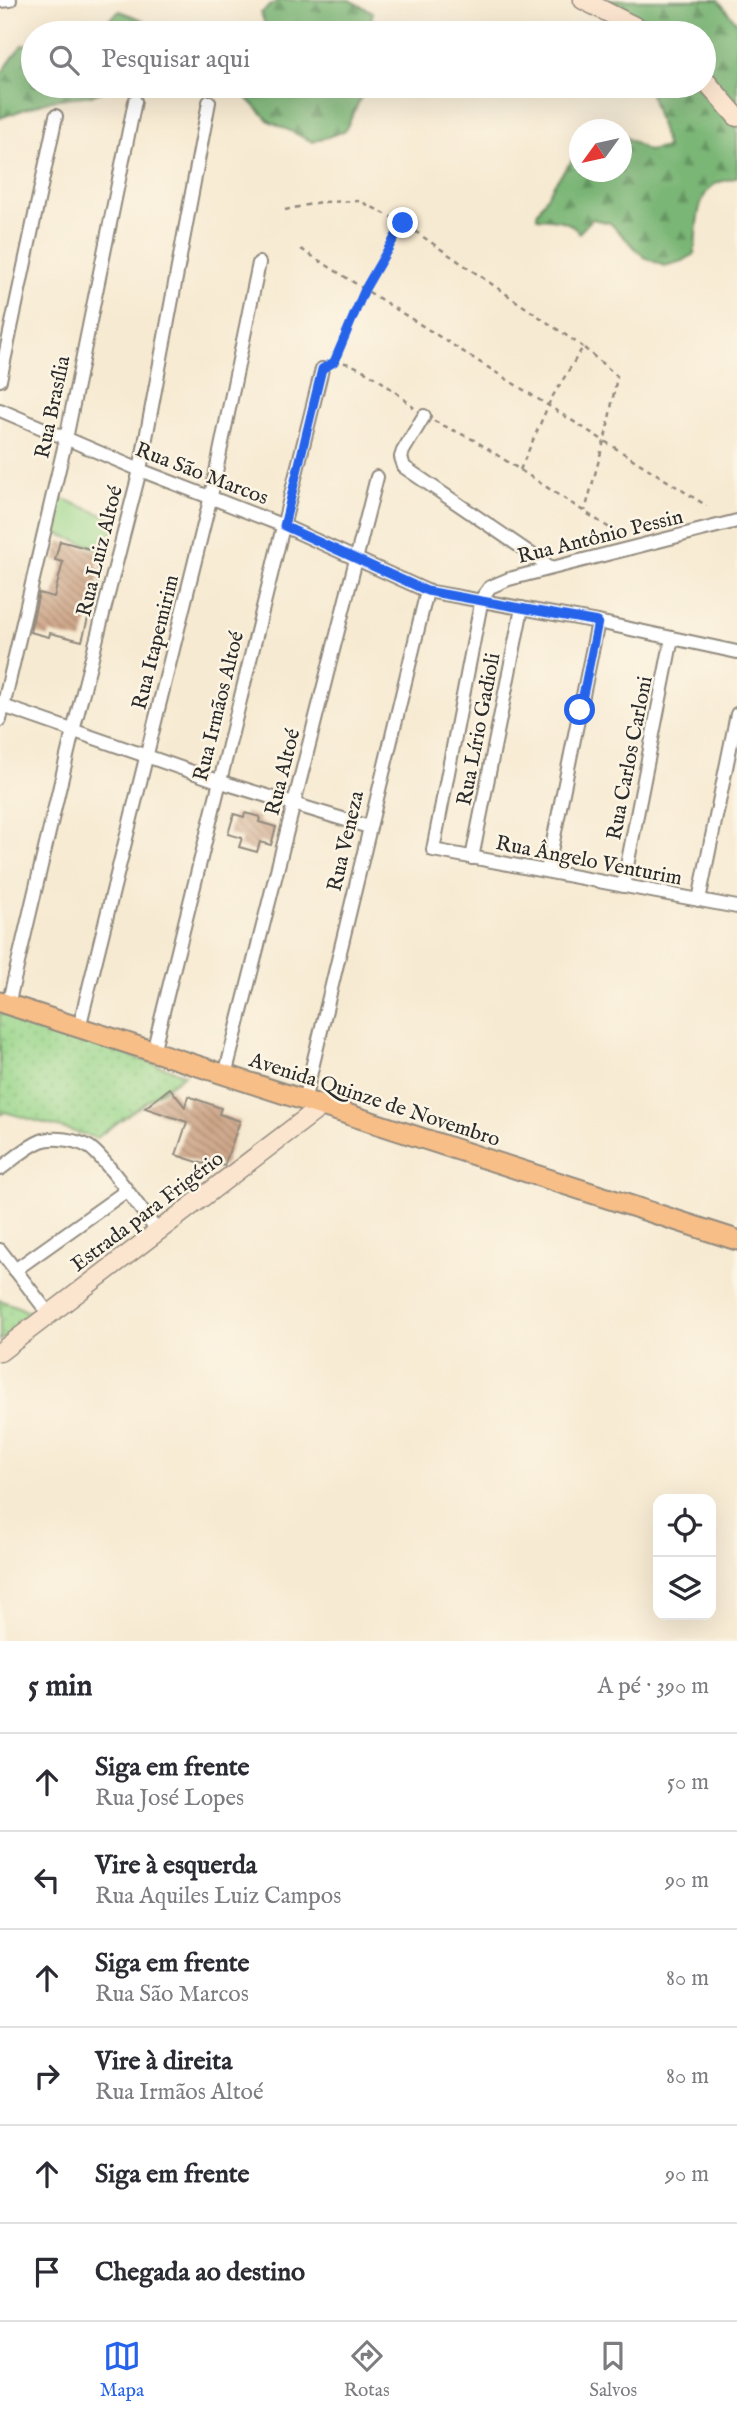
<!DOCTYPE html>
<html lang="pt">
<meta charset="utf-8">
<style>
:root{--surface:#fff;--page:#f2f2f3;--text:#2b2b33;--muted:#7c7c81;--line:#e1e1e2;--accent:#2563eb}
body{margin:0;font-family:"IM FELL English",serif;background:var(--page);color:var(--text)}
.controls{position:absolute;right:21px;bottom:21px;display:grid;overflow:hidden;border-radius:14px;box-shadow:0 7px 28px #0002}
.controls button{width:63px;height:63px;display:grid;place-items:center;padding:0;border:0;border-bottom:2px solid var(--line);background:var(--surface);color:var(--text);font:35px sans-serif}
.compass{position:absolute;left:569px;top:119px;width:63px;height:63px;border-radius:50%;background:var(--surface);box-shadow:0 7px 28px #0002;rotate:237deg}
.stop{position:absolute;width:21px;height:21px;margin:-16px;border:5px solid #2563eb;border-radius:50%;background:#fff}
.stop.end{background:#2563eb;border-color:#fff;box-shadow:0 2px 7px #0008}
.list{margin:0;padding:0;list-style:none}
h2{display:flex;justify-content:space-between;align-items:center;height:91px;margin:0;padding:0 28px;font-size:30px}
h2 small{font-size:23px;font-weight:400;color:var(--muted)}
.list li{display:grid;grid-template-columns:46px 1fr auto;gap:21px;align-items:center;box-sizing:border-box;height:98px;padding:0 28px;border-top:2px solid var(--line)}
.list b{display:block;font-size:26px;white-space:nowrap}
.list p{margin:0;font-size:23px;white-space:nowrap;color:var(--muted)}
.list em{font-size:23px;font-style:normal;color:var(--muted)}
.icon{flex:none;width:38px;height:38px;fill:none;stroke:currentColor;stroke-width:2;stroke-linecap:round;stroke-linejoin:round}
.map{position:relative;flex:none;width:737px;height:1641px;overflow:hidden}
.search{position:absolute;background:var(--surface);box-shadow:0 7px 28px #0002;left:21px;right:21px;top:21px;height:77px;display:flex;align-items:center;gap:18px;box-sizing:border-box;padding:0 24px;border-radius:38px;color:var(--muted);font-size:26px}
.sheet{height:679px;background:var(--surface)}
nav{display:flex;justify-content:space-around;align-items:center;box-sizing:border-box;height:98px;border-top:2px solid var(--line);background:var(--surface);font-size:19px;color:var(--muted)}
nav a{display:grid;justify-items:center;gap:4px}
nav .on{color:var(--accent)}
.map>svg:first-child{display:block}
.grass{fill:url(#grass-dots);stroke:#62805a;stroke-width:2}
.forest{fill:url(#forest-firs);stroke:#527050;stroke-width:2}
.garden{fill:#98d58a;stroke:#62805a;stroke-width:2}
.building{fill:url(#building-back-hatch)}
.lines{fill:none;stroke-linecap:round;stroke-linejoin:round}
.street-casing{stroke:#918a7e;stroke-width:16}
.secondary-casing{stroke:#918a7e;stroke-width:21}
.primary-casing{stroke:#918a7e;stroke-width:23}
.path{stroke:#918a7e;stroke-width:2.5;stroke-dasharray:5 5;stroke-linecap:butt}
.street{stroke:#fff;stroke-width:12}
.secondary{stroke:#fce5cf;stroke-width:18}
.primary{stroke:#f7be88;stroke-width:19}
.route{stroke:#2563eb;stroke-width:9}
.labels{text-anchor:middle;stroke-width:5;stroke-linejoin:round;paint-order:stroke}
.street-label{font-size:21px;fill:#2b2b2b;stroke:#fcf5e5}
</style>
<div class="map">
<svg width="737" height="1641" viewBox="0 0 737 1641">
<defs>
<pattern id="grass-dots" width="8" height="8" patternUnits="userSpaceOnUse" patternTransform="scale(1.75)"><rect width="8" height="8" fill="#98d58a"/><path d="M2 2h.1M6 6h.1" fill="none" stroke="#83b777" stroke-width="1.8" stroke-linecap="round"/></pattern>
<pattern id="forest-firs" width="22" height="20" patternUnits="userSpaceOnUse" patternTransform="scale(1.75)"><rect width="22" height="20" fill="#7ab676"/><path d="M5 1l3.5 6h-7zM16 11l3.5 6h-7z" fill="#649461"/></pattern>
<pattern id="building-back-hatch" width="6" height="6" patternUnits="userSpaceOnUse" patternTransform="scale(1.75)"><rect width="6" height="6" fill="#cfa78a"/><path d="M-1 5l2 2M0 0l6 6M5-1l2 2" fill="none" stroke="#a88871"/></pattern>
</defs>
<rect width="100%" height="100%" fill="#fcf5e5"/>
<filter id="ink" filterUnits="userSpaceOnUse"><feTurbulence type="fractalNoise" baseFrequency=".0143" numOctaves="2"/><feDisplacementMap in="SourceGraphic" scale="14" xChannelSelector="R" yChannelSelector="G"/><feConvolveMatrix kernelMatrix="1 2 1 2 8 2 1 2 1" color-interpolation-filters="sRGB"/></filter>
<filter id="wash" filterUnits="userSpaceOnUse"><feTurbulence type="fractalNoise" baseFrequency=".00686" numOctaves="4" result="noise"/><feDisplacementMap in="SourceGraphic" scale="28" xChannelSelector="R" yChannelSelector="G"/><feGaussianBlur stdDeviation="1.57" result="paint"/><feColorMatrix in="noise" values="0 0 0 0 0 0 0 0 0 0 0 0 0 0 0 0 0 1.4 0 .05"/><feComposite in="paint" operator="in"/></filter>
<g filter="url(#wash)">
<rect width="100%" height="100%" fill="#f7ead2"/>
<g class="grass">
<polygon points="0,1013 185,1074 96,1138 5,1112 0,1115"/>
<polygon points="0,1300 37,1314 0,1341"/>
</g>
<g class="forest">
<polygon points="278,0 349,0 373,12 368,33 268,33 261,13"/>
<path d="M605,0H718L737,23V177C730,181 721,180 715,184C694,198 698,231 694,254L683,261L664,266L644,257L610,223L592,219L579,233C570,219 552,219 537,218V213L555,183L579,151L580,172H622V137H625L648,151L667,147L648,86H704V33H651L638,15Z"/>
<polygon points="120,11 145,21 154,33 85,33 99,27"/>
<polygon points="33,44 33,86 115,86 93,95 51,100 0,118 0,75 22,45"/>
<polygon points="231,86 363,86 363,93 345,131 313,142 269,121 248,99"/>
</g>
<polygon class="garden" points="61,498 116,520 108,553 53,532"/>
<g id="blocks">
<g class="building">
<polygon points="60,541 101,552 97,568 101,569 82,641 50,633 49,637 30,632 39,593 54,597 63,562 55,560"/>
<polygon points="245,813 260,817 259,822 276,827 271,845 260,842 257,852 239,847 242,838 228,834 234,814 244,817"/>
<polygon points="170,1088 185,1107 188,1096 221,1108 219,1114 240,1121 224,1166 206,1160 204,1164 176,1155 187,1122 145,1108"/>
</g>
</g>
</g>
<g filter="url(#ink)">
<use href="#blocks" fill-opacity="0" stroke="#918a7e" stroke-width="2"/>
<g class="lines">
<g class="street-casing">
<g id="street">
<polyline points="0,1 10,0"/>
<polyline points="0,380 56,116"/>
<polyline points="0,410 140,470 284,526 427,591 598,622 737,652"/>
<polyline points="424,416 403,451 401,457 404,467 550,567"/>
<polyline points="737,521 509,579 490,587 482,598 433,850 737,907"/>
<polyline points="0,705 218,781 369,827"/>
<polyline points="0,720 66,439 135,101"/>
<polyline points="472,858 522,608"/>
<polyline points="547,871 598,622"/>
<polyline points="623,886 672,638"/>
<polyline points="699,900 737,714"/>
<polyline points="8,1005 73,731 140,470 209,102"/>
<polyline points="79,1028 211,496 259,263"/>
<polyline points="153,1052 322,369"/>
<polyline points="225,1075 377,477"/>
<polyline points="304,1101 427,591"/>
<path d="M0,1169C13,1160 26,1147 41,1141C53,1136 77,1140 89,1147C104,1156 144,1214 158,1232"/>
<polyline points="0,1250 49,1314"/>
<polyline points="15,1270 126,1191"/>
</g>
</g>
<g class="secondary-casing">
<g id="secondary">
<polyline points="583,0 648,33"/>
<polyline points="704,79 737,117"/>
<polyline points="0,1352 322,1106"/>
</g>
</g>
<g class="primary-casing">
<polyline id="primary" points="0,1002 737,1240"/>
</g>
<g class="path">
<polyline points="285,210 320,202 360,201 403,223"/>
<polyline points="301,249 707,506"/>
<polyline points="334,362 365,289 403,223 583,347"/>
<path d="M334,363C355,357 399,394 414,408"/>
<polyline points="434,421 474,440 625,538"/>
<polyline points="520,470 551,399 583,347 617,376 607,430 585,511"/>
</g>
<use href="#street" class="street"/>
<use href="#secondary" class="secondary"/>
<use href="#primary" class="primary"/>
</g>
</g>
<g class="lines" filter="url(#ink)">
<polyline class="route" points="403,223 365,289 334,362 322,369 284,526 427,591 598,622 580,710"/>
</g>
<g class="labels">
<g class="street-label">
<text transform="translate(52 407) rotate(-78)" y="7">Rua Brasília</text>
<text transform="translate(202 473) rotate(21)" y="7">Rua São Marcos</text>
<text transform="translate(600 536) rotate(-14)" y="7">Rua Antônio Pessin</text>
<text transform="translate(99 551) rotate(-76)" y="7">Rua Luiz Altoé</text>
<text transform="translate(155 642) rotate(-76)" y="7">Rua Itapemirim</text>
<text transform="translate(218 706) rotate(-76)" y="7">Rua Irmãos Altoé</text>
<text transform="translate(478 729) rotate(-79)" y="7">Rua Lírio Gadioli</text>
<text transform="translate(629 758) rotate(-79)" y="7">Rua Carlos Carloni</text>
<text transform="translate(282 772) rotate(-76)" y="7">Rua Altoé</text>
<text transform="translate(345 841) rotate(-77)" y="7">Rua Veneza</text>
<text transform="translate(589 860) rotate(11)" y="7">Rua Ângelo Venturim</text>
<text transform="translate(375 1099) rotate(18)" y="7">Avenida Quinze de Novembro</text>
<text transform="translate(147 1211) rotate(-37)" y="7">Estrada para Frigério</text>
</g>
</g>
</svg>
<div class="controls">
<button><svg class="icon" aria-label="locate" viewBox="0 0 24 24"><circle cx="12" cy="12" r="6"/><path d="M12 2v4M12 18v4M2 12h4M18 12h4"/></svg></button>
<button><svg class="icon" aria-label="layers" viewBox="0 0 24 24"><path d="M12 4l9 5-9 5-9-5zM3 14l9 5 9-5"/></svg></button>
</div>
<svg class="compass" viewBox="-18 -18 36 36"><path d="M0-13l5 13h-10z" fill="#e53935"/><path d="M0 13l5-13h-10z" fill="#7c7c81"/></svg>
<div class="stop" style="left:580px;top:710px"></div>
<div class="stop end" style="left:403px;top:223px"></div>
<div class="search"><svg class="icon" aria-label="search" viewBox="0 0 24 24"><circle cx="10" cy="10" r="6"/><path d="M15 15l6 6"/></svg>Pesquisar aqui</div>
</div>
<section class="sheet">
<h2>5 min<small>A pé · 390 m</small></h2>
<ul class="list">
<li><svg class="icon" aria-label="ahead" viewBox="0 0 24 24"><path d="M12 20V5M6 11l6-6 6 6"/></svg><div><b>Siga em frente</b><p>Rua José Lopes</p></div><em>50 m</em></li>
<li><svg class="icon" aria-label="left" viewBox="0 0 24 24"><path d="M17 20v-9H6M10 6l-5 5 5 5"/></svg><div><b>Vire à esquerda</b><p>Rua Aquiles Luiz Campos</p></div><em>90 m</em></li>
<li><svg class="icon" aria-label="ahead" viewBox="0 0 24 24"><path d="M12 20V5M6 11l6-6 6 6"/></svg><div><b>Siga em frente</b><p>Rua São Marcos</p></div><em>80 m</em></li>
<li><svg class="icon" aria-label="right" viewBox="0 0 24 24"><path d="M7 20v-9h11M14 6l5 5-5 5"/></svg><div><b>Vire à direita</b><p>Rua Irmãos Altoé</p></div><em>80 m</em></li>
<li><svg class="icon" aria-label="ahead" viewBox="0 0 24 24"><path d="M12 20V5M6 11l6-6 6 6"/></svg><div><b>Siga em frente</b></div><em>90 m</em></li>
<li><svg class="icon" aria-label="arrive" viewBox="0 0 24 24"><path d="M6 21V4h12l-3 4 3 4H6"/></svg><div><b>Chegada ao destino</b></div></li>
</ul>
</section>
<nav>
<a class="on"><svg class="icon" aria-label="map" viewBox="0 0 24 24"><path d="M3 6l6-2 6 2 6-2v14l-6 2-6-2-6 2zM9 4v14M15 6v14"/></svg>Mapa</a>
<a><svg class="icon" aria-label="directions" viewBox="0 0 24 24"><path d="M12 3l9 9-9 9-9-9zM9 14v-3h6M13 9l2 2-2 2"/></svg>Rotas</a>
<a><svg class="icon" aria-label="saved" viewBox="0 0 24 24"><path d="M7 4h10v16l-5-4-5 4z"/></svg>Salvos</a>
</nav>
